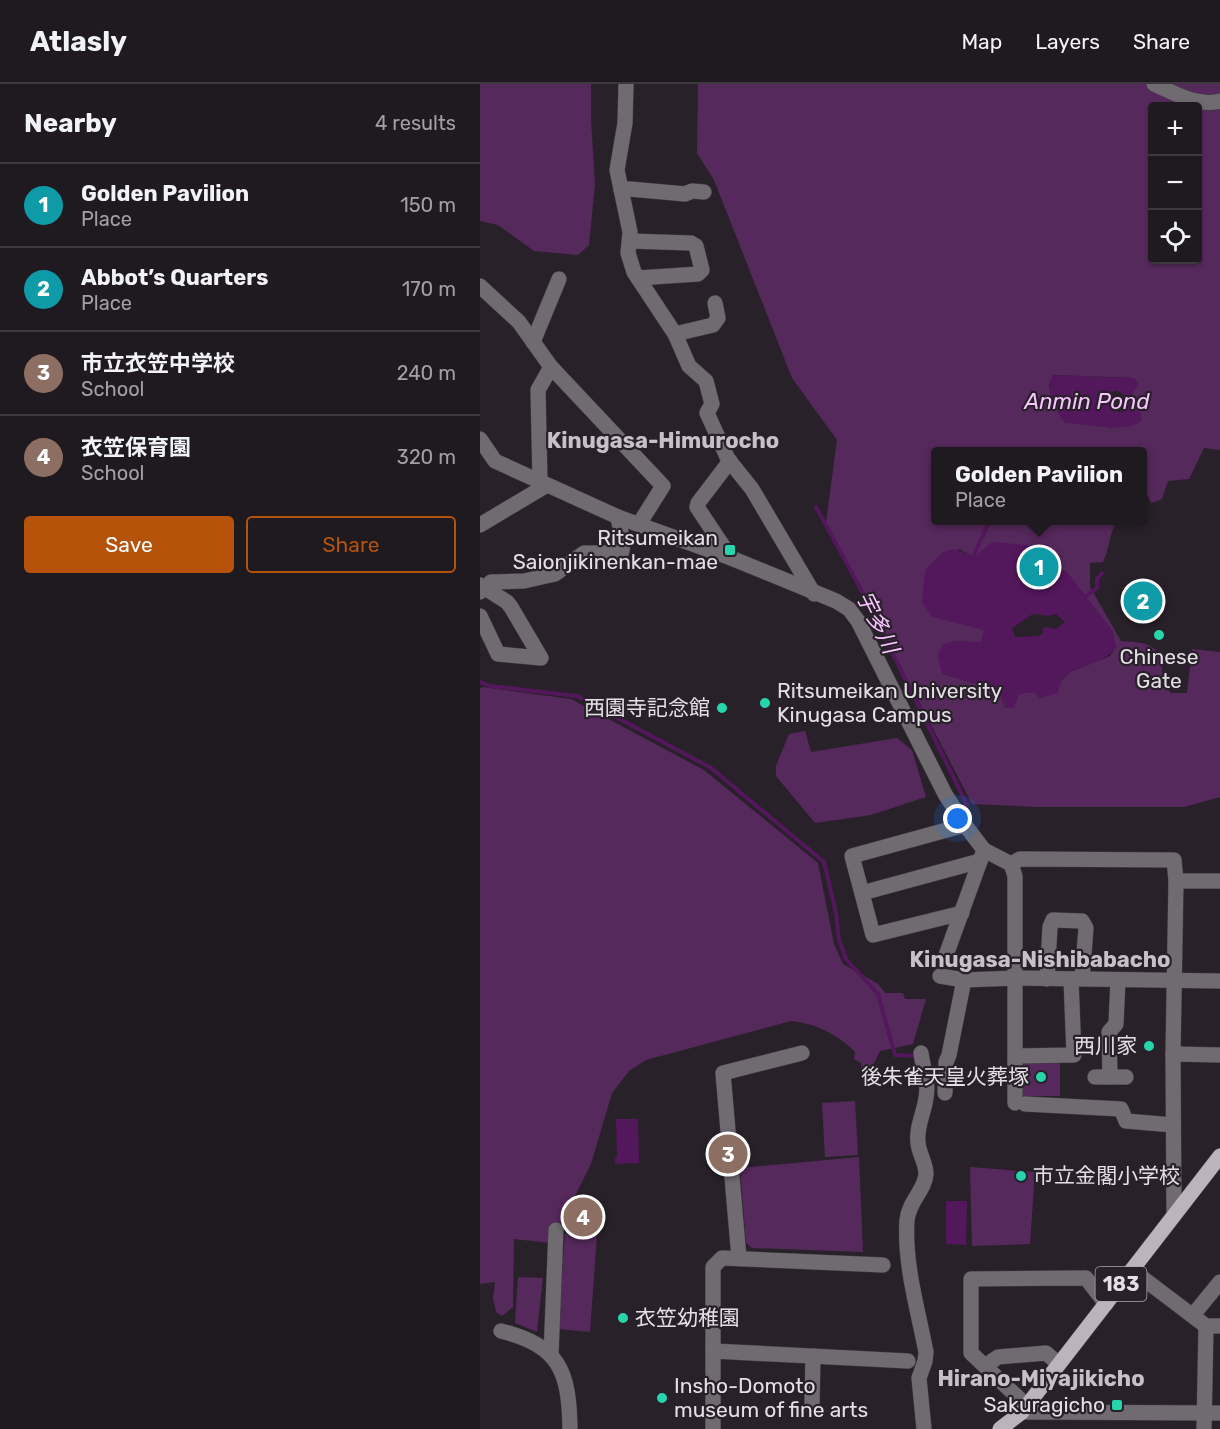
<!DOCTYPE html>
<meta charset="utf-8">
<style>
:root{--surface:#1f1920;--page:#272229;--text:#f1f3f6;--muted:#a1a0a5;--line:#3c383e;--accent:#b45309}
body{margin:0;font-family:Rubik,"Noto Sans JP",sans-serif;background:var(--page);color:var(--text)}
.controls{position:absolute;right:18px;top:18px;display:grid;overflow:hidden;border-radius:6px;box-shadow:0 2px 4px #0004}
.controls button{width:54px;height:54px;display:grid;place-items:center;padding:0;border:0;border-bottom:2px solid var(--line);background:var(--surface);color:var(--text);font:30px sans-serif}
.you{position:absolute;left:478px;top:735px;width:21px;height:21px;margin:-15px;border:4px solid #fff;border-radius:50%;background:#1a73e8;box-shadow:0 0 0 9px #1a73e833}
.badge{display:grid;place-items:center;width:39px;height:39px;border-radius:50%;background:var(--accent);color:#fff;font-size:20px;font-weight:700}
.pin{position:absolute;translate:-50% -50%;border:3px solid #fff;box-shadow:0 2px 6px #0006}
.popup{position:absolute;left:451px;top:363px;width:216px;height:78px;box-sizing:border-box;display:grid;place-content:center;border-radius:6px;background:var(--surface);filter:drop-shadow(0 2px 4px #0005);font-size:20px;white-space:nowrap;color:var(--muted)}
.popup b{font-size:22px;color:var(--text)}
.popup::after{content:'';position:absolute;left:50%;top:100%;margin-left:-12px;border:12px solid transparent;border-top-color:var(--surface)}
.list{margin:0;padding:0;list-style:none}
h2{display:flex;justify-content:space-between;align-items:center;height:78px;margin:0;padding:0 24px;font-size:26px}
h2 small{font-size:20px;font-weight:400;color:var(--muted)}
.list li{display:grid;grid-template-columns:39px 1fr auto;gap:18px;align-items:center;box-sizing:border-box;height:84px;padding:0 24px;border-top:2px solid var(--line)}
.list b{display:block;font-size:22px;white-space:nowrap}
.list p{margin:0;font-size:20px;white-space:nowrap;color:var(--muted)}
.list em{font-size:20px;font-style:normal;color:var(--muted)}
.actions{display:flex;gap:12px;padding:18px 24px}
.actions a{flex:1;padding:14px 0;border:2px solid var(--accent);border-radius:6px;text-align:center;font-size:21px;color:var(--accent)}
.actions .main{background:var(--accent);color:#fff}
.icon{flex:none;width:33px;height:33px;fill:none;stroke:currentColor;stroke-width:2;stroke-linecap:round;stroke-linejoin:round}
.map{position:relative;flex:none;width:740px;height:1345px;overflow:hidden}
header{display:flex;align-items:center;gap:36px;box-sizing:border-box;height:84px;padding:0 30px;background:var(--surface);border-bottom:2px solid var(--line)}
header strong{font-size:28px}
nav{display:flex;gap:33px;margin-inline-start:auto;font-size:21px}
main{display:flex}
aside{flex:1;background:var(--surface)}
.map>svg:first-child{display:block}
.green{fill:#56295c;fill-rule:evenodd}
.water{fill:#53175c;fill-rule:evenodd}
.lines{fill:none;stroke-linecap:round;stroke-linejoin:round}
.stream{stroke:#53175c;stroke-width:4}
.minor-casing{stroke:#433c44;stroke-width:16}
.major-casing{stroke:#433c44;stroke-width:16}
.minor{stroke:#6f6b70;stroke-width:15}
.major{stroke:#bcb3bd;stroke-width:15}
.poi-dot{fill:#27d5ad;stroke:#29212a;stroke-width:2}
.labels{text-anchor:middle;stroke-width:4.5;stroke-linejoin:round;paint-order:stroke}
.shield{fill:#29212a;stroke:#aca6ad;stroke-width:1.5}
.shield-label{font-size:20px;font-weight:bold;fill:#e4dfe5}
.poi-label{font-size:21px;fill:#e4dfe5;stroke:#29212a;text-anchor:end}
.water-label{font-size:22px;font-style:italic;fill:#f8c5ff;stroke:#29212a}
.neighbourhood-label{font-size:22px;font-weight:bold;fill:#c9bfcb;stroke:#29212a}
</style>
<header>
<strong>Atlasly</strong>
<nav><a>Map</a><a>Layers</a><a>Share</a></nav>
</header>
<main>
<aside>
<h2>Nearby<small>4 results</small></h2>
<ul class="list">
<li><span class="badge" style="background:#0f9aa8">1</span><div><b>Golden Pavilion</b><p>Place</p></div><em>150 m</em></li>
<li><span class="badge" style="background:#0f9aa8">2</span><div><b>Abbot’s Quarters</b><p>Place</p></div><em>170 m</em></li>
<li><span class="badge" style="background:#8d6e63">3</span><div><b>市立衣笠中学校</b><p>School</p></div><em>240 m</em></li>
<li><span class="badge" style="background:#8d6e63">4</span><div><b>衣笠保育園</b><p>School</p></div><em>320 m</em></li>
</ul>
<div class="actions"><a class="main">Save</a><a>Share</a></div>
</aside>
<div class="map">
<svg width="740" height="1345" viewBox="0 0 740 1345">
<rect width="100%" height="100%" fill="#29212a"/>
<g class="green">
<polygon points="0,0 111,0 111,36 115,100 109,161 98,171 54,167 18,141 0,137"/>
<path d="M218,0H740V366L724,364L709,395L688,397L682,415L671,419L663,401L662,368H456V436L637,437C629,449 630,464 623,478L610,479V503L641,557C676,559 683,563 682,598L691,609H707L712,565L740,568V713L704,723H557L492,720L346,438L357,356L312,294L234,96L217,69ZM672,22H718V176H672ZM573,291L654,294L658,300L650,314V322L633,344L610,340L572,320L569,301ZM479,465L494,473L557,465L542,469L537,479L536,490L541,495L575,496L602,507L610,520L632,546L636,563L630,572L590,588L579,599L539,610L525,624L519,606L462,590L475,557L501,559L504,546L442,518Z"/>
<path d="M3,603L91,615L224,686L338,779L354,860L363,880L398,900L405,909H423L425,915H446L433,960L400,967L394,979L393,994L382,993L381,979L374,975L375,968C359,951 335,939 311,937L166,976L149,987L132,1009L111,1080L95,1112L83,1123V1147L71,1159L34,1155L33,1223L22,1232L16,1228L13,1214L15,1198L0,1200V604Z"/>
<polygon points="325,647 331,668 417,654 432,666 446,713 391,731 335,739 296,692 296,682 309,650"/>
<rect x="541" y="975" width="39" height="37"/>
<polygon points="375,1017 378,1071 345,1073 342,1019"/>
<polygon points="379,1073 383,1168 272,1164 266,1159 260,1084"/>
<polygon points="490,1083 555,1088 550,1160 492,1162"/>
<polygon points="85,1149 117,1151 110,1248 78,1245"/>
<polygon points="38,1193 63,1194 57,1248 35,1239"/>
</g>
<g class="water">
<path d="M573,291L654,294L658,300L650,314V322L661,329V338C639,349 610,340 585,339C574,323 565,312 573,291ZM633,307C642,306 646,313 648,321L644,327L638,328L633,323L630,312Z"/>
<path d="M512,458L557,462L554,469H542V479L537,480L536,490L541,489V495L575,496L577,485L587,488L632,546L636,563C620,587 583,576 578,609L560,614L553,608L539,610L534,624H525L518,606L462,590L458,571L463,560L475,557L501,558L504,546L452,533L442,518L445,486C465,466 467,459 494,473ZM553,530L568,532L576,530L585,538L576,545L565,543L562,545L563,549L558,552L535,553L532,544Z"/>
<polygon points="136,1035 158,1035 159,1079 135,1080 135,1074 137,1073"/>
<polygon points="466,1117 487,1117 486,1161 466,1160"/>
</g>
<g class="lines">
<g class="stream">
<polyline points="336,423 385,513 487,721"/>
<polyline points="493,473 510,436"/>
<polyline points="605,513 617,504 617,495 622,489"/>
<polyline points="0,598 10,602 97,612 231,684 344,778 356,829 359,856 366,875 398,910 415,971 434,972"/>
</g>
<g class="minor-casing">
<g id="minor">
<polyline points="146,0 145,39 137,86 150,148 148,169 154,188 195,250 209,282 226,297 232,320 227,329 248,375 272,405 334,510"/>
<path d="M674,0C695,9 716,23 740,17"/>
<polyline points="141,106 150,105 205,110 212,107 224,108"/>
<polyline points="150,157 211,159 216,162 222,186 218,190 158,194"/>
<polyline points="0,202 39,238 71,283 183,402 159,440"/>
<polyline points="195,250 233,241 238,234 235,219"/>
<polyline points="53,258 79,195"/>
<polyline points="0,355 15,377 138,433 251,474 356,517 369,525 378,537 465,710 485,741 504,766 531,780 535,792 535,1019"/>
<polyline points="250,377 218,419 217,423 251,474"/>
<polyline points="60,397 58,306 71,283"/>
<polyline points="0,441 67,401"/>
<polyline points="0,501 27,518 31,523 61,574 18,570 0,532"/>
<polyline points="0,508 11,498 44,497 75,490 104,469 138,469 142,467 143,459 138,433"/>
<polyline points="531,780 540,775 694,776 696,797 693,970 694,1131"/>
<polyline points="696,797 740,797"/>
<polyline points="382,809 500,777"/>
<polyline points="482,829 393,851 372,772 485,741"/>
<polyline points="465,874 503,769"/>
<polyline points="460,892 484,896 536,894 740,897"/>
<polyline points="567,895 570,843 573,836 602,837 606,844 602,895"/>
<path d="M441,969C443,985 449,997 446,1014C444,1029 436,1043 438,1059C439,1070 446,1079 446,1090C445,1106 429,1117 427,1136C424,1180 438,1226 446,1268L445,1277L439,1294L444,1345"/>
<polyline points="693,970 740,971"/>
<polyline points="535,972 594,971 591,895"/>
<polyline points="615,993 646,993"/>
<polyline points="630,993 629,948 636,940 638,896"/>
<polyline points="465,1009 466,978 469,971 484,896"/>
<polyline points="545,1020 641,1025 646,1037 693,1041"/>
<polyline points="259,1174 243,989 322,969"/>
<polyline points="652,1186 726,1242 740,1242"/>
<polyline points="713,1231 740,1198"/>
<path d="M21,1247C80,1262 89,1287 90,1345"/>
<polyline points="233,1267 428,1277"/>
<polyline points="71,1271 76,1146"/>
<polyline points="505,1282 518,1273 566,1269 579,1280"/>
<polyline points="332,1321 333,1272"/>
<polyline points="547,1322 491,1269 491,1195 606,1194 626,1220"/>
<polyline points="542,1328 740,1329"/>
<polyline points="233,1345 233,1183 242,1174 403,1181"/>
<polyline points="724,1345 726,1242"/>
</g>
</g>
<g class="major-casing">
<polyline id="major" points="520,1345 542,1328 740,1072"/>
</g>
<use href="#minor" class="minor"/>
<use href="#major" class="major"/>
</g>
<g class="poi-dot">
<rect x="244" y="460" width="12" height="12" rx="3"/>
<circle cx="679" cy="551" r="6"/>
<circle cx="285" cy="619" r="6"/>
<circle cx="242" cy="624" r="6"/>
<circle cx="669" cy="962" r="6"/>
<circle cx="561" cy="993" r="6"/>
<circle cx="541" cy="1092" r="6"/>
<circle cx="143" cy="1234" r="6"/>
<circle cx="182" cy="1314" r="6"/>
<rect x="631" y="1315" width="12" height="12" rx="3"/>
</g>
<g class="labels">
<rect class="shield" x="615.5" y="1183" width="51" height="34" rx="4.5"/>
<g class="shield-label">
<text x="641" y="1207">183</text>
</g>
<g class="poi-label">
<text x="238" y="461">Ritsumeikan<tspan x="238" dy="24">Saionjikinenkan-mae</tspan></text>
<text x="679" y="580" text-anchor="middle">Chinese<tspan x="679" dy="24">Gate</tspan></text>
<text x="297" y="614" text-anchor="start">Ritsumeikan University<tspan x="297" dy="24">Kinugasa Campus</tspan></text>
<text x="230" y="631">西園寺記念館</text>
<text x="657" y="969">西川家</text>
<text x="549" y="1000">後朱雀天皇火葬塚</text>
<text x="553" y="1099" text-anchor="start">市立金閣小学校</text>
<text x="155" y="1241" text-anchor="start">衣笠幼稚園</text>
<text x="194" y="1309" text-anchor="start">Insho-Domoto<tspan x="194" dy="24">museum of fine arts</tspan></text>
<text x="625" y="1328">Sakuragicho</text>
</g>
<g class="water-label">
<text x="607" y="325">Anmin Pond</text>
<text transform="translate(398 538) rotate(64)" y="8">宇多川</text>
</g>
<g class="neighbourhood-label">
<text x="183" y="364">Kinugasa-Himurocho</text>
<text x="560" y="883">Kinugasa-Nishibabacho</text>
<text x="561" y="1302">Hirano-Miyajikicho</text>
</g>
</g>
</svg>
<div class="controls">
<button>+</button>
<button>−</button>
<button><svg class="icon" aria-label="locate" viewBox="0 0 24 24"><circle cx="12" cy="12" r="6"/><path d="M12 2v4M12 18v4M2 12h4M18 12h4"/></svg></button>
</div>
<div class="you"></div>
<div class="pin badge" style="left:559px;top:483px;background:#0f9aa8">1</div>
<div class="popup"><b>Golden Pavilion</b>Place</div>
<div class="pin badge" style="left:663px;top:517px;background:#0f9aa8">2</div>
<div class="pin badge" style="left:248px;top:1070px;background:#8d6e63">3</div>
<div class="pin badge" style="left:103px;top:1133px;background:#8d6e63">4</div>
</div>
</main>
